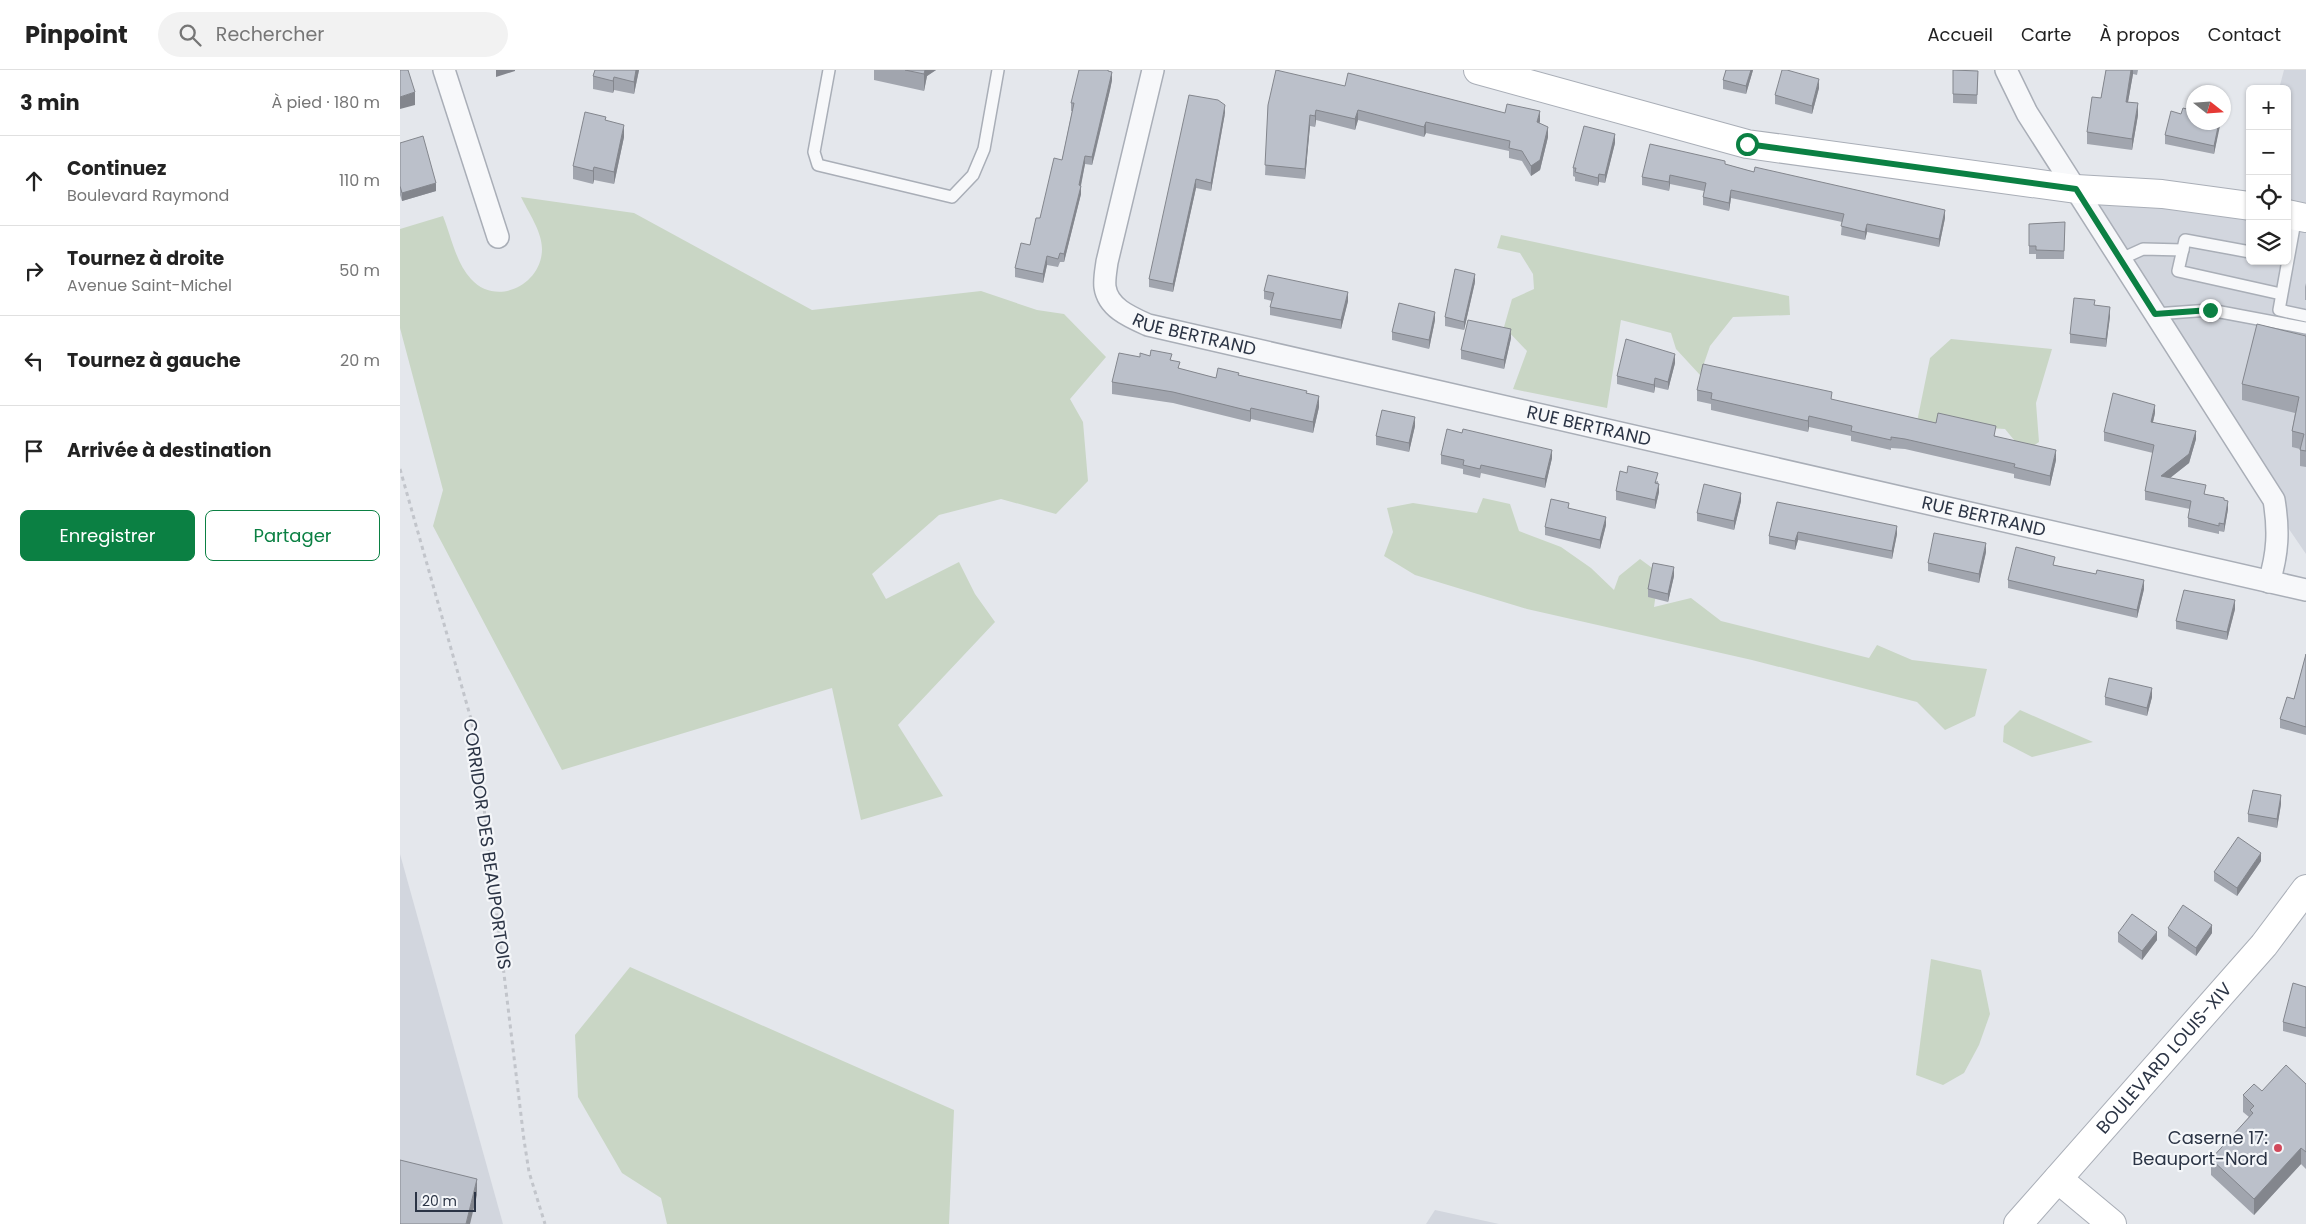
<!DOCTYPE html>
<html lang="fr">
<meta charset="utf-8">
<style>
:root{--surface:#fff;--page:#f2f2f2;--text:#222;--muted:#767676;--line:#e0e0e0;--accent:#0b8043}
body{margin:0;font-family:Poppins,sans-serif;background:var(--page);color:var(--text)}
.controls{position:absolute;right:15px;top:15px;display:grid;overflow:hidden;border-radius:8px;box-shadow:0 1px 4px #0004}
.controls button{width:45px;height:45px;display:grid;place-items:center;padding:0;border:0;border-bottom:1px solid var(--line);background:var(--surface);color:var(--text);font:25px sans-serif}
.compass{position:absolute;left:1786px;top:15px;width:45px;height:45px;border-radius:50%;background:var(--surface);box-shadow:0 1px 4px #0004;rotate:107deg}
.scale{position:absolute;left:15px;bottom:12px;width:61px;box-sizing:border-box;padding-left:5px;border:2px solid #2b3445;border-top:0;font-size:14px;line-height:18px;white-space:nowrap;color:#2b3445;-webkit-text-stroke:4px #f4f6f9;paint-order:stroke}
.stop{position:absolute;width:15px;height:15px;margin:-11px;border:4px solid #0b8043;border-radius:50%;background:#fff}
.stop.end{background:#0b8043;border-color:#fff;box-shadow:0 1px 5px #0008}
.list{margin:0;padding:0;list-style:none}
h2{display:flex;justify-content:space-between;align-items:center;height:65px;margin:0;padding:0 20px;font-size:21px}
h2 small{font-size:16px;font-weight:400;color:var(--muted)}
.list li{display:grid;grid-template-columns:32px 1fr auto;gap:15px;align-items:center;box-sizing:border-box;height:90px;padding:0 20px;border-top:1px solid var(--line)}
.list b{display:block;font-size:19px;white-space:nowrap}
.list p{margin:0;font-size:16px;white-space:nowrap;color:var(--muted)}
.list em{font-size:16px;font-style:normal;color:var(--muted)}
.actions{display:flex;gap:10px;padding:15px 20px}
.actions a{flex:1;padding:11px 0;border:1px solid var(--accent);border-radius:8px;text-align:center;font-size:18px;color:var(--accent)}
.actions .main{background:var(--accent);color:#fff}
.icon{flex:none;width:28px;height:28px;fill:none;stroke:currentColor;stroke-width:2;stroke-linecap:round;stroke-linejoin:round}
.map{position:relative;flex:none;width:1906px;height:1154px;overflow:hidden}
header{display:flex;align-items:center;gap:30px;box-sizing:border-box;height:70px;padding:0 25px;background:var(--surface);border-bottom:1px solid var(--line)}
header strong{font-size:24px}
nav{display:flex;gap:28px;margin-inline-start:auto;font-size:18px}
.search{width:350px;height:45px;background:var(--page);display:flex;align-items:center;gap:12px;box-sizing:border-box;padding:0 18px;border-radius:28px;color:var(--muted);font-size:19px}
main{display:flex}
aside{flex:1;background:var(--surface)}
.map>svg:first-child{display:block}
.built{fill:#d2d6de}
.green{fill:#c9d6c5}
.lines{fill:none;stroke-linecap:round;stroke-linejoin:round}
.lane-casing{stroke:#a9aeb7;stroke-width:14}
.street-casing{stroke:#a9aeb7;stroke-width:24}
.secondary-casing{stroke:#a9aeb7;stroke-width:30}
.path{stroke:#c2c5cb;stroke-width:3;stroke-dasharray:4 4;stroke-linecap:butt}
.lane{stroke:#f7f8fa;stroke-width:11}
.street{stroke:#f7f8fa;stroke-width:21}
.secondary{stroke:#fff;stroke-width:28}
.wall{fill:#a1a5ae}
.shaded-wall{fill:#83868d}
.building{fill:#bbc0ca;stroke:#83868d}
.route{stroke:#0b8043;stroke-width:6}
.poi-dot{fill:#d1495b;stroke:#f4f6f9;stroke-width:2}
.labels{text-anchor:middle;stroke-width:4.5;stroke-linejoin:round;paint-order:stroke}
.street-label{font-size:18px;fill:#2b3445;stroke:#f4f6f9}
.poi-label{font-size:18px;fill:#2b3445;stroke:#f4f6f9;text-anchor:end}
</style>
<header>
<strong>Pinpoint</strong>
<div class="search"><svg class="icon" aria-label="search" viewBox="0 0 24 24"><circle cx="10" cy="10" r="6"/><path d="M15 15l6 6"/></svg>Rechercher</div>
<nav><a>Accueil</a><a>Carte</a><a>À propos</a><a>Contact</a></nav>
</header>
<main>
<aside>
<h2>3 min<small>À pied · 180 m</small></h2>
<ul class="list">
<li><svg class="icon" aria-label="ahead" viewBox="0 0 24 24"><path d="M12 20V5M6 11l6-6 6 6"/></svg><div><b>Continuez</b><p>Boulevard Raymond</p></div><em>110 m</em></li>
<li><svg class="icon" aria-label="right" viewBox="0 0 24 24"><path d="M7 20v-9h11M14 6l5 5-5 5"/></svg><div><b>Tournez à droite</b><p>Avenue Saint-Michel</p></div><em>50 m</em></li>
<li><svg class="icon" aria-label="left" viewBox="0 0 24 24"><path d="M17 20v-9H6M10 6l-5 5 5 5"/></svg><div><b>Tournez à gauche</b></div><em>20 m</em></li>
<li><svg class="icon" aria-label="arrive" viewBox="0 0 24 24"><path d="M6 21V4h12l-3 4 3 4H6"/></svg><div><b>Arrivée à destination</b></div></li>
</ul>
<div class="actions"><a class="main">Enregistrer</a><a>Partager</a></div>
</aside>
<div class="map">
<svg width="1906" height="1154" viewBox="0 0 1906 1154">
<rect width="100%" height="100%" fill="#e4e7ec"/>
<g class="built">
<polygon points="1884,0 1906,0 1906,484 1810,343 1676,119 1850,134 1850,191 1887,191 1887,19 1879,19"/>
<polygon points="0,784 103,1154 0,1154"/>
<polygon points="1035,1140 1099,1154 1026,1154"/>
</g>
<g class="green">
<path d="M121,127L234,143L412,240L581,221L637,240L664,244L706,287L670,329L683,352L688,411L656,444L601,429L539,445L472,504L486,529L559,492L575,524L595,552L498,655L543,726L461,750L432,618L162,700L33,456L43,420L0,258V159L43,146C51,166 56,193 71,209C96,237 142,215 142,179C142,161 128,142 121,127Z"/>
<polygon points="1101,165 1389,226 1390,245 1333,247 1310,276 1300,305 1276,279 1271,263 1221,250 1207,338 1113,319 1127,281 1104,257 1112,229 1134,219 1133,204 1120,183 1097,178"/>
<polygon points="1551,269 1652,279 1636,333 1639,372 1624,382 1605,359 1556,356 1524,379 1518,347 1530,288"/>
<polygon points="1083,428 1110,434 1119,461 1161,477 1191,498 1214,520 1219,506 1240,489 1259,503 1254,537 1291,528 1321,551 1469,588 1477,575 1512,590 1587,599 1575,646 1545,660 1517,632 1352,590 1127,539 1015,505 984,486 993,462 987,438 1013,433 1077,443"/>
<polygon points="1620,640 1693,672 1632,687 1603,672 1604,656"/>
<polygon points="1531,889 1581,900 1590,944 1579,975 1564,1003 1543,1015 1516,1005"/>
<polygon points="230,897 554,1040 549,1154 267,1154 261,1128 222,1103 178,1027 175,965"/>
</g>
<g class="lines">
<g class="lane-casing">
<g id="lane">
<polyline points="429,0 414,82 418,95 552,127 573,105 584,79 598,0"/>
<polyline points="1896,146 1879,240 1906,246"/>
<polyline points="1850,182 1785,170 1778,201 1881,224"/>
<polyline points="1721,189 1743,179 1783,180"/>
<polyline points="1755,244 1810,240 1906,258"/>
</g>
</g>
<g class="street-casing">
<g id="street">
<polyline points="44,0 98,167"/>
<path id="s1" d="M753,0L707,192C706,200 704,209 705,217C708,238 730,247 748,255L1906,520"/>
<path d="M1606,0L1627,43L1874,430C1879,460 1878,483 1869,512"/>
</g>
</g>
<g class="secondary-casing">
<g id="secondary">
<polyline points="1078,0 1347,74 1676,119 1762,124 1850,136"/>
<polyline points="1887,144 1906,148"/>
<polyline points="1658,1109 1712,1154"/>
<path id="s2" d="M1618,1154L1864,875L1906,819"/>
</g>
</g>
<polyline class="path" points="0,399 71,649 77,680 124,1070 129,1102 145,1154"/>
<use href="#lane" class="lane"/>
<use href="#street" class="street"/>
<use href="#secondary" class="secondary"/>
</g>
<g class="wall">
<polygon points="195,0 239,0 234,24 214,20 213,23 193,19 193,6"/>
<polygon points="474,0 536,0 527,6 524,21 474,10"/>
<polygon points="1326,0 1353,0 1346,24 1323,19 1323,10"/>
<polygon points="1553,0 1578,1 1577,34 1553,33"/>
<polygon points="1706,0 1738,0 1737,5 1733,4 1728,32 1738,45 1732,80 1687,74 1687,62 1701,28"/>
<polygon points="710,1 712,10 710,20 695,84 692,95 685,94 681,116 681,124 664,192 660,192 658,197 647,195 643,213 615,207 615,198 630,175 662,90 672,41 671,41 671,33"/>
<polygon points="945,16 1140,51 1139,53 1148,67 1140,100 1131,106 1122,91 1109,88 1109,81 1026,63 1024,67 958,50 955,60 916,50 915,57 910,56 905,109 865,105 868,35"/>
<polygon points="1419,18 1412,44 1375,34 1375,25"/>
<polygon points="825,43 811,121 796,118 773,222 749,217 749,209"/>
<polygon points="1781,44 1820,52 1814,84 1765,74 1765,65"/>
<polygon points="206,51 224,67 214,114 194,110 193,114 173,109 173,96"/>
<polygon points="0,73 36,121 2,131 0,125"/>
<polygon points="1215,73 1205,113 1199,112 1198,116 1175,111 1175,107 1173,106 1173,98"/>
<polygon points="1325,94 1354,102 1545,148 1539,177 1467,162 1465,170 1441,165 1442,152 1331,128 1329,141 1303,135 1303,127 1304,121 1270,114 1269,121 1242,115 1242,107"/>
<polygon points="1665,152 1664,189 1636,189 1636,184 1629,184 1629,176"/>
<polygon points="1075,212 1064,260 1045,256 1045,247"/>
<polygon points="1906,213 1906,230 1905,230 1905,217"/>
<polygon points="864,221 948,231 941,259 870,245 870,237 872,231 864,229"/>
<polygon points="1695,235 1710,246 1706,277 1670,273 1670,264"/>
<polygon points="1035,250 1029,279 992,270 992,262"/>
<polygon points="1906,266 1906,397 1900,396 1900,379 1892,377 1892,361 1895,343 1842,330 1842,314"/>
<polygon points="1111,268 1104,299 1061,289 1061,280"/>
<polygon points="740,287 772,290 780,299 816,308 839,305 907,323 919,337 913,363 851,349 850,352 773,333 712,324 712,312"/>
<polygon points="1275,293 1268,320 1255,317 1254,323 1217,314 1217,306"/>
<polygon points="1297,320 1432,330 1596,366 1656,390 1650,416 1614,408 1614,404 1505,379 1491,378 1491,380 1451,371 1451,366 1409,357 1408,362 1311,340 1311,334 1297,331"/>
<polygon points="1755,343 1753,352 1796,369 1789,393 1770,408 1805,424 1824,430 1828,439 1824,462 1819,461 1819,464 1788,457 1788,448 1790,439 1745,430 1745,421 1753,383 1704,371 1704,362"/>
<polygon points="1015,356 1009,382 976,375 976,366"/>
<polygon points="1041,385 1152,388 1145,418 1081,403 1080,408 1063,404 1063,399 1041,394"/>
<polygon points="1258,411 1259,422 1255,439 1216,430 1216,421"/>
<polygon points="1341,431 1334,460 1297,451 1297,443"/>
<polygon points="1377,432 1497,464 1492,489 1398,470 1395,480 1369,474 1369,466"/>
<polygon points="1169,438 1206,455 1200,479 1145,465 1145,457"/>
<polygon points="1586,482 1579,513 1528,501 1528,493"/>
<polygon points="1655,495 1744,519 1737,548 1608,518 1608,510"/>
<polygon points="1274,506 1268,532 1248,527 1248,519"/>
<polygon points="1835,539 1827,570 1776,559 1776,551"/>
<polygon points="1906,584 1906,665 1880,658 1880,649 1894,629"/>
<polygon points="1705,627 1752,627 1747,646 1705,635"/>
<polygon points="1881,734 1877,758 1848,752 1848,744"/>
<polygon points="1861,791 1837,826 1814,811 1814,802"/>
<polygon points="1768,858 1812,863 1796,886 1768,866"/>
<polygon points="1718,863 1757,870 1742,890 1718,872"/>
<polygon points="1906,917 1906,967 1883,961 1883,952"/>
<polygon points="1906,1014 1906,1099 1901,1094 1854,1145 1811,1105 1811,1089 1849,1047 1843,1042 1843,1025 1862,1021"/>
</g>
<g class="shaded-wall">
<polygon points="96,0 115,0 115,1 96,7"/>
<polygon points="236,0 239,0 234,24 234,12"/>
<polygon points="525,0 536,0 527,6 524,21 524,4"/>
<polygon points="1351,0 1353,0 1346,24 1346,16"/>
<polygon points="1731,0 1733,0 1733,4 1726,43 1726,32"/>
<polygon points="712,2 712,10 710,20 692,95 692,87"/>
<polygon points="214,7 214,20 213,23 213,11"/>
<polygon points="1419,9 1419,18 1412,44 1412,36"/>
<polygon points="15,22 15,35 0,39 0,27"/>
<polygon points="1738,33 1738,45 1732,80 1732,69"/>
<polygon points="825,35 825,43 811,121 811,113"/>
<polygon points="916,40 916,50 915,57 915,46"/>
<polygon points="958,40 958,50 955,60 955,49"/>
<polygon points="1140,41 1140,51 1137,63 1137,52"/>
<polygon points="910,45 910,56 905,109 905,99"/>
<polygon points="1026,52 1026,63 1024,67 1024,57"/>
<polygon points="1819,52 1820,52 1820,56 1814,84 1814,76"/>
<polygon points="224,55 224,67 214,114 214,102"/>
<polygon points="1148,57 1148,67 1140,100 1131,106 1131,96"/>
<polygon points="1215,64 1215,73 1205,113 1205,105"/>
<polygon points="685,86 685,94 679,124 679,115"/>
<polygon points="194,97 194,110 193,114 193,101"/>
<polygon points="1199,104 1199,112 1198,116 1198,108"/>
<polygon points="1270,105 1270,114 1269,121 1269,112"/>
<polygon points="796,109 796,118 773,222 773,214"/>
<polygon points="36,113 36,121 2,131 2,123"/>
<polygon points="681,116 681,124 664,192 664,184"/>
<polygon points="1331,120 1331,128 1329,141 1329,133"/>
<polygon points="1545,140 1545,148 1539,177 1539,169"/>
<polygon points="1467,154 1467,162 1465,170 1465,162"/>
<polygon points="647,186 647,195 643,213 643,204"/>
<polygon points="1075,204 1075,212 1064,260 1064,252"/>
<polygon points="948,222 948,231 941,259 941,250"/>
<polygon points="1710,237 1710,246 1706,277 1706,269"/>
<polygon points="1035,242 1035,250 1029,279 1029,270"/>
<polygon points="1111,259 1111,268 1104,299 1104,290"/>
<polygon points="1275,284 1275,293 1268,320 1268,312"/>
<polygon points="1255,308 1255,317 1254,323 1254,315"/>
<polygon points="919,326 919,337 913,363 913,352"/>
<polygon points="1755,335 1755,343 1751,360 1751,352"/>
<polygon points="851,338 851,349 850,352 850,341"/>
<polygon points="1409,346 1409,357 1408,362 1408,351"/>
<polygon points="1015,347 1015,356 1009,382 1009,373"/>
<polygon points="1796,361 1796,369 1789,393 1761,415 1761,406"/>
<polygon points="1152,380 1152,388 1145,418 1145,409"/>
<polygon points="1656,380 1656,390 1650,416 1650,406"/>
<polygon points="1259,414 1259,422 1255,439 1255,430"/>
<polygon points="1341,423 1341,431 1334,460 1334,451"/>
<polygon points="1828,431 1828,439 1824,462 1824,454"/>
<polygon points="1206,447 1206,455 1200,479 1200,470"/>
<polygon points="1497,456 1497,464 1492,489 1492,481"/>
<polygon points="1398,462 1398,470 1395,480 1395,471"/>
<polygon points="1586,473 1586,482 1579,513 1579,504"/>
<polygon points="1274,497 1274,506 1268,532 1268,524"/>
<polygon points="1744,510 1744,519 1737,548 1737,540"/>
<polygon points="1835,530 1835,539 1827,570 1827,562"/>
<polygon points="1752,618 1752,627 1747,646 1747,638"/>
<polygon points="1881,725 1881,734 1877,758 1877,749"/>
<polygon points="1861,783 1861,791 1837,826 1837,818"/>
<polygon points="1812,855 1812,863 1796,886 1796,878"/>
<polygon points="1757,862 1757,870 1742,890 1742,881"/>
<polygon points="1901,1078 1901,1094 1854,1145 1854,1129"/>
<polygon points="77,1109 77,1125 70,1154 66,1154"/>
</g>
<g class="building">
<polygon points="0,0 8,0 15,22 0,27"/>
<polygon points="195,0 236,0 234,12 214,7 213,11 193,6"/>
<polygon points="505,0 525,0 524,4"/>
<polygon points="679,0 708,0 708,1 712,2 692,87 685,86 679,115 681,116 664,184 660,183 658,189 647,186 643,204 615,198 621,173 630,175 636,148 640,148 654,88 662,90 674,33 671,33"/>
<polygon points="876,0 945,16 948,3 1105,43 1107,34 1140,41 1137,52 1148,57 1140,90 1131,96 1122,81 1109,78 1110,71 1026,52 1024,57 958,40 955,49 916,40 915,46 910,45 905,99 865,95 868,35"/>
<polygon points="1326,0 1351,0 1346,16 1323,10"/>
<polygon points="1382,0 1387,0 1419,9 1412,36 1375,25"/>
<polygon points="1553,0 1578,1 1577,25 1553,24"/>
<polygon points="1706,0 1731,0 1726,32 1738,33 1732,69 1687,62 1692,27 1701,28"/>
<polygon points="789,25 818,30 825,35 811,113 796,109 773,214 749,209"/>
<polygon points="1783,38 1794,41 1794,52 1819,52 1814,76 1765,65 1771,41 1781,44"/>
<polygon points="185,42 206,47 205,50 224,55 214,102 194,97 193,101 173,96"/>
<polygon points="1184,56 1215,64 1205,105 1199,104 1198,108 1175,102 1176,98 1173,98"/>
<polygon points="23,66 36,113 2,123 0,116 0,73"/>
<polygon points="1250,74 1325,91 1325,94 1354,102 1355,97 1359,98 1545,140 1539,169 1467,154 1465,162 1441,156 1444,144 1331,120 1329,133 1303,127 1306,113 1270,105 1269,112 1242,107"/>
<polygon points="1665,152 1664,181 1636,180 1636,176 1629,176 1629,154"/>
<polygon points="1055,199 1075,204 1064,252 1045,247"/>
<polygon points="868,205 948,222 941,250 870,237 874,223 864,221"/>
<polygon points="1674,228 1695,230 1694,235 1710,237 1706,269 1670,264"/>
<polygon points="999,233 1035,242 1029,270 992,262"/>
<polygon points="1068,250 1111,259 1104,290 1061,280"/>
<polygon points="1857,254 1906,266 1906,381 1900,380 1904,364 1892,361 1899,327 1842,314"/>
<polygon points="1226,269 1275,284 1268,312 1255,308 1254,315 1217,306"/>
<polygon points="751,280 772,284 770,290 780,292 778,298 816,308 818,298 839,303 838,305 907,321 906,323 919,326 913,352 851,338 850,341 773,322 712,312 719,283 740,287 740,283 750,286"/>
<polygon points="1303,294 1432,322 1431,329 1536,353 1538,343 1596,356 1594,366 1656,380 1650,406 1614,397 1615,394 1505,369 1491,367 1491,370 1451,361 1452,356 1409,346 1408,351 1311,329 1312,323 1297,320"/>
<polygon points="1713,323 1755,335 1751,352 1796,361 1789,384 1761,406 1806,415 1804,424 1824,428 1824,430 1828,431 1824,454 1819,453 1819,456 1788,448 1791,431 1745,421 1754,375 1704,362"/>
<polygon points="982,340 1015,347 1009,373 976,366"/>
<polygon points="1047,359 1062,363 1063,359 1152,380 1145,409 1081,395 1080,399 1063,395 1064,390 1041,385"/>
<polygon points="1228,396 1258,403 1255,413 1259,414 1255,430 1216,421 1220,401 1227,403"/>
<polygon points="1304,414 1341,423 1334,451 1297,443"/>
<polygon points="1151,429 1169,433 1168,438 1206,447 1200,470 1145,457"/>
<polygon points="1377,432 1497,456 1492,481 1398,462 1395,471 1369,466"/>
<polygon points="1534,463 1586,473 1579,504 1528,493"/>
<polygon points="1616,477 1655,487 1653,495 1696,504 1697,500 1744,510 1737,540 1608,510"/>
<polygon points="1253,493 1274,497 1268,524 1248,519"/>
<polygon points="1784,520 1835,530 1827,562 1776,551"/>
<polygon points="1906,584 1906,657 1880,649 1887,627 1894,629"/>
<polygon points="1709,608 1752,618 1747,638 1705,627"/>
<polygon points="1853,720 1881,725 1877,749 1848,744"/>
<polygon points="1838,767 1861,783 1837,818 1814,802"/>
<polygon points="1783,835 1812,855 1796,878 1768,858"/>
<polygon points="1732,844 1757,862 1742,881 1718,863"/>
<polygon points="1893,913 1906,917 1906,958 1883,952"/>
<polygon points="1886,995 1906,1014 1906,1082 1901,1078 1854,1129 1811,1089 1853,1043 1850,1040 1854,1036 1843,1025 1854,1014 1862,1021"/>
<polygon points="0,1090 77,1109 66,1154 0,1154"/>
</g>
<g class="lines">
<polyline class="route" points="1347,74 1676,119 1755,244 1810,240"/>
</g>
<circle class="poi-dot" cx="1878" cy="1078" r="5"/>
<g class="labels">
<g class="street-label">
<text dy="6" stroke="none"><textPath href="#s1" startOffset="330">RUE BERTRAND</textPath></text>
<text dy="6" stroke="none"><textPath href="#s1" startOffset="735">RUE BERTRAND</textPath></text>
<text dy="6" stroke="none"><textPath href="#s1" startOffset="1140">RUE BERTRAND</textPath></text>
<text transform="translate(87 774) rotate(82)" y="6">CORRIDOR DES BEAUPORTOIS</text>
<text dy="6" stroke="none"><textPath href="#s2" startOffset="221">BOULEVARD LOUIS-XIV</textPath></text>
</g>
<g class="poi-label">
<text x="1868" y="1074">Caserne 17:<tspan x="1868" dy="21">Beauport-Nord</tspan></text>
</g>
</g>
</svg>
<div class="controls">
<button>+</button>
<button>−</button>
<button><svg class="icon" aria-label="locate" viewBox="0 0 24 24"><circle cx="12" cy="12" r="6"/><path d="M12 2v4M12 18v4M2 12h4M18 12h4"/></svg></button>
<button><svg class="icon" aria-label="layers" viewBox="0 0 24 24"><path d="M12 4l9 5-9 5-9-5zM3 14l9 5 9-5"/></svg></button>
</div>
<svg class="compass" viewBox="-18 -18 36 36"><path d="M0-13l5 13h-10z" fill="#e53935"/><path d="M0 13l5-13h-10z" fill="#767676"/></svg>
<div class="scale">20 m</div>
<div class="stop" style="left:1347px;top:74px"></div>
<div class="stop end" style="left:1810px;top:240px"></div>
</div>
</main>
